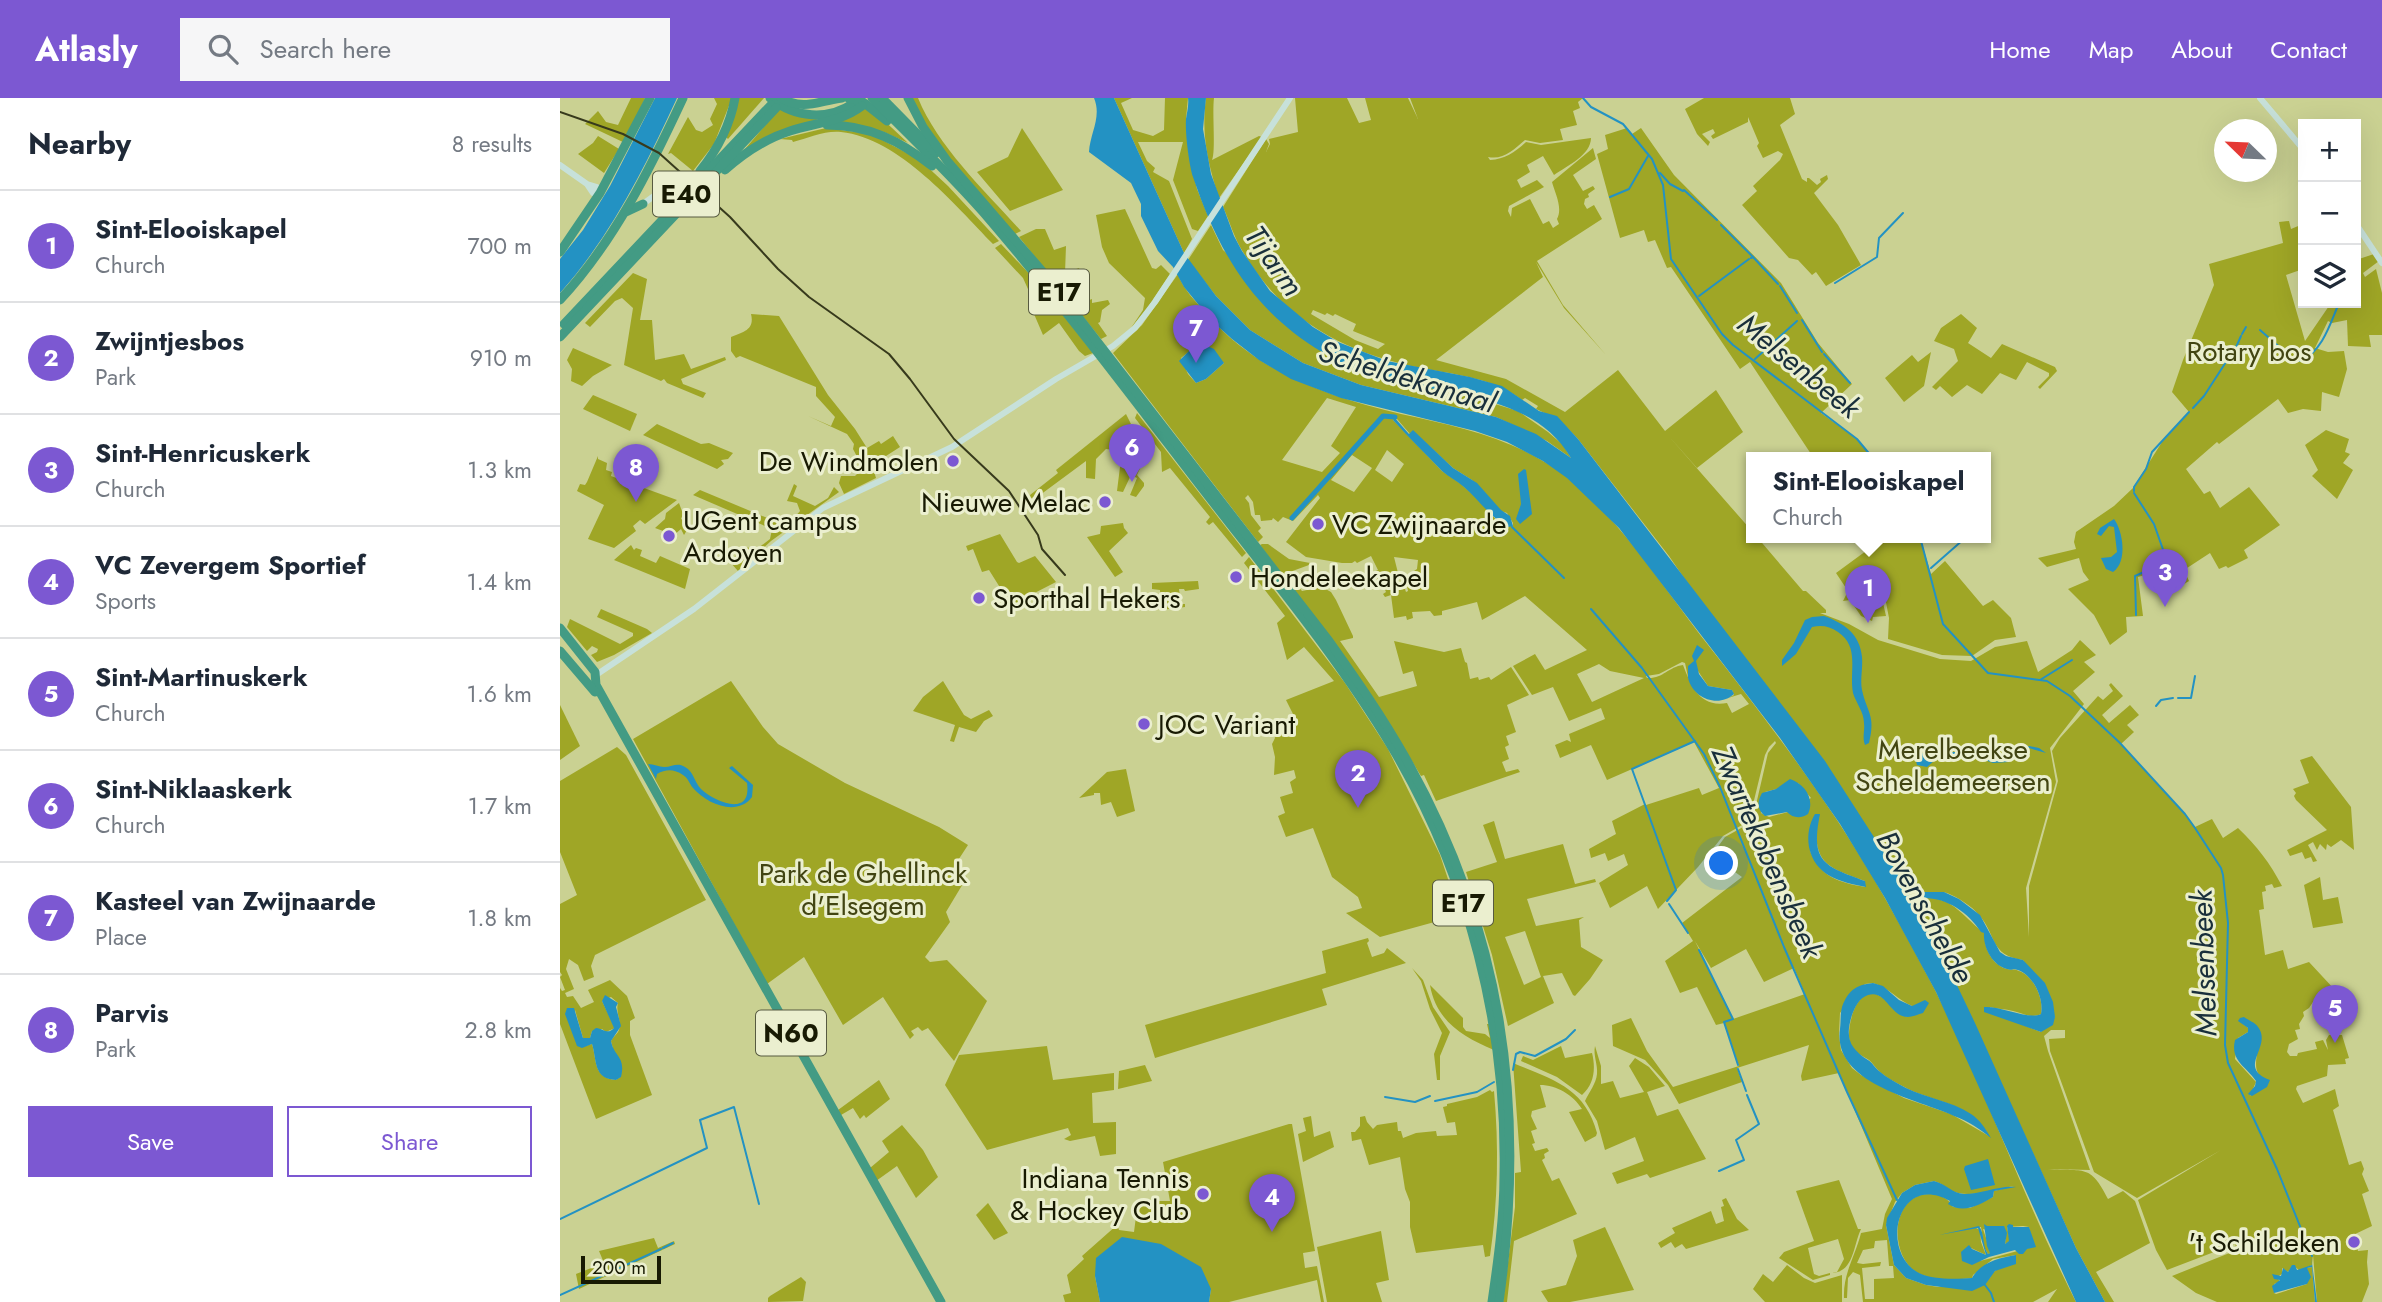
<!DOCTYPE html>
<meta charset="utf-8">
<style>
:root{--surface:#fff;--page:#f6f6f7;--text:#1f2937;--muted:#747a83;--line:#e0e1e3;--accent:#7c58d2}
body{margin:0;font-family:Jost,sans-serif;background:var(--page);color:var(--text)}
.controls{position:absolute;right:21px;top:21px;display:grid;overflow:hidden;border-radius:0px;box-shadow:0 7px 28px #0002}
.controls button{width:63px;height:63px;display:grid;place-items:center;padding:0;border:0;border-bottom:2px solid var(--line);background:var(--surface);color:var(--text);font:35px sans-serif}
.compass{position:absolute;left:1654px;top:21px;width:63px;height:63px;border-radius:50%;background:var(--surface);box-shadow:0 7px 28px #0002;rotate:293deg}
.scale{position:absolute;left:21px;bottom:18px;width:80px;box-sizing:border-box;padding-left:7px;border:4px solid #181a03;border-top:0;font-size:19px;line-height:24px;white-space:nowrap;color:#181a03;-webkit-text-stroke:5px #ebefcf;paint-order:stroke}
.you{position:absolute;left:1162px;top:766px;width:24px;height:24px;margin:-18px;border:5px solid #fff;border-radius:50%;background:#1a73e8;box-shadow:0 0 0 10px #1a73e833}
.badge{display:grid;place-items:center;width:46px;height:46px;border-radius:50%;background:var(--accent);color:#fff;font-size:23px;font-weight:700}
.pin{position:absolute;translate:-50% -58px;filter:drop-shadow(0 2px 4px #0008)}
.pin::after{content:'';position:absolute;top:37px;width:24px;height:21px;background:inherit;clip-path:polygon(0 0,100% 0,50% 100%)}
.popup{position:absolute;left:1186px;top:354px;width:245px;height:91px;box-sizing:border-box;display:grid;place-content:center;border-radius:0px;background:var(--surface);filter:drop-shadow(0 2px 5px #0005);font-size:23px;white-space:nowrap;color:var(--muted)}
.popup b{font-size:26px;color:var(--text)}
.popup::after{content:'';position:absolute;left:50%;top:100%;margin-left:-14px;border:14px solid transparent;border-top-color:var(--surface)}
.list{margin:0;padding:0;list-style:none}
h2{display:flex;justify-content:space-between;align-items:center;height:91px;margin:0;padding:0 28px;font-size:30px}
h2 small{font-size:23px;font-weight:400;color:var(--muted)}
.list li{display:grid;grid-template-columns:46px 1fr auto;gap:21px;align-items:center;box-sizing:border-box;height:112px;padding:0 28px;border-top:2px solid var(--line)}
.list b{display:block;font-size:26px;white-space:nowrap}
.list p{margin:0;font-size:23px;white-space:nowrap;color:var(--muted)}
.list em{font-size:23px;font-style:normal;color:var(--muted)}
.actions{display:flex;gap:14px;padding:21px 28px}
.actions a{flex:1;padding:16px 0;border:2px solid var(--accent);border-radius:0px;text-align:center;font-size:24px;color:var(--accent)}
.actions .main{background:var(--accent);color:#fff}
.icon{flex:none;width:38px;height:38px;fill:none;stroke:currentColor;stroke-width:2;stroke-linecap:round;stroke-linejoin:round}
.map{position:relative;flex:none;width:1822px;height:1204px;overflow:hidden}
header{display:flex;align-items:center;gap:42px;box-sizing:border-box;height:98px;padding:0 35px;background:var(--accent);color:#fff}
header strong{font-size:33px}
nav{display:flex;gap:38px;margin-inline-start:auto;font-size:24px}
.search{width:490px;height:63px;background:var(--page);display:flex;align-items:center;gap:18px;box-sizing:border-box;padding:0 24px;border-radius:0px;color:var(--muted);font-size:26px}
main{display:flex}
aside{flex:1;background:var(--surface)}
.map>svg:first-child{display:block}
.green{fill:#9fa626;fill-rule:evenodd}
.water{fill:#2392c3}
.lines{fill:none;stroke-linecap:round;stroke-linejoin:round}
.stream{stroke:#2392c3;stroke-width:2}
.river{stroke:#2392c3;stroke-width:5}
.secondary{stroke:#c7e1da;stroke-width:6}
.highway{stroke:#439b84;stroke-width:9}
.tram{stroke:#373a1c;stroke-width:2}
.poi-dot{fill:#7c58d2;stroke:#ebefcf;stroke-width:2.5}
.labels{text-anchor:middle;stroke-width:6;stroke-linejoin:round;paint-order:stroke}
.shield{fill:#ebefcf;stroke:#575a40;stroke-width:2}
.shield-label{font-size:26px;font-weight:bold;fill:#181a03}
.park-label{font-size:28px;fill:#424512;stroke:#ebefcf}
.poi-label{font-size:28px;fill:#181a03;stroke:#ebefcf;text-anchor:start}
.water-label{font-size:30px;font-style:italic;fill:#192f3b;stroke:#ebefcf}
</style>
<header>
<strong>Atlasly</strong>
<div class="search"><svg class="icon" aria-label="search" viewBox="0 0 24 24"><circle cx="10" cy="10" r="6"/><path d="M15 15l6 6"/></svg>Search here</div>
<nav><a>Home</a><a>Map</a><a>About</a><a>Contact</a></nav>
</header>
<main>
<aside>
<h2>Nearby<small>8 results</small></h2>
<ul class="list">
<li><span class="badge">1</span><div><b>Sint-Elooiskapel</b><p>Church</p></div><em>700 m</em></li>
<li><span class="badge">2</span><div><b>Zwijntjesbos</b><p>Park</p></div><em>910 m</em></li>
<li><span class="badge">3</span><div><b>Sint-Henricuskerk</b><p>Church</p></div><em>1.3 km</em></li>
<li><span class="badge">4</span><div><b>VC Zevergem Sportief</b><p>Sports</p></div><em>1.4 km</em></li>
<li><span class="badge">5</span><div><b>Sint-Martinuskerk</b><p>Church</p></div><em>1.6 km</em></li>
<li><span class="badge">6</span><div><b>Sint-Niklaaskerk</b><p>Church</p></div><em>1.7 km</em></li>
<li><span class="badge">7</span><div><b>Kasteel van Zwijnaarde</b><p>Place</p></div><em>1.8 km</em></li>
<li><span class="badge">8</span><div><b>Parvis</b><p>Park</p></div><em>2.8 km</em></li>
</ul>
<div class="actions"><a class="main">Save</a><a>Share</a></div>
</aside>
<div class="map">
<svg width="1822" height="1204" viewBox="0 0 1822 1204">
<rect width="100%" height="100%" fill="#cad192"/>
<g class="green">
<polygon points="71,0 85,0 65,45 25,26 38,13 46,24 58,27"/>
<polygon points="154,0 172,0 154,46 133,73 111,55 108,56 128,19 136,32 142,34 153,27 150,21 157,6"/>
<polygon points="178,0 204,0 168,41 166,39"/>
<path d="M350,0H358C378,49 426,94 461,133L455,136C416,93 378,51 350,0Z"/>
<polygon points="554,0 572,0 561,5 573,32 593,38 604,32 605,0 628,0 626,21 629,57 637,91 648,118 638,133 632,131 613,82 623,44 578,44 587,63 595,70 593,74 609,83 632,141 624,155"/>
<path d="M646,0H654C652,15 656,54 652,62L699,38L702,39L659,100C648,66 641,36 646,0Z"/>
<path d="M735,0H787L799,25L811,22L805,0H848L858,21L850,0H1023L1018,4L1020,10L1013,13L1017,27L1000,31L1003,42L980,45L965,42C953,52 944,62 928,59L930,62C945,61 954,55 966,44L981,47L1031,40C1031,57 1007,68 994,77L983,58L967,67L970,74L957,82L961,90L977,82L984,89L949,108L948,113L951,119L952,110L970,101L983,126L989,123L993,130L999,126L997,121C1003,110 995,95 992,84L1033,50L1036,61L1013,77L1023,93L1033,88L1035,91L1028,96L1029,99L1025,101L1024,106L1027,111L1034,107L1042,121L977,163L1003,207L1046,257L1004,210L976,164L983,179L876,262L946,281L1005,314L1058,272L1105,333L1156,292L1183,334L1137,370L1106,335L1191,432V439H1197L1243,493H1246L1266,512V515H1260L1289,526L1318,542L1380,561L1411,563L1435,549L1467,543L1478,574L1512,552L1520,542L1536,557L1524,564L1535,574L1513,593L1524,606L1490,650L1496,684L1466,790L1469,839V788L1498,683L1492,653L1500,640L1538,598L1543,602L1553,593L1549,587L1551,585L1563,598L1542,617L1549,625L1570,607L1579,617L1567,627L1574,634L1561,646L1625,716L1635,729L1652,721L1663,740L1678,730C1697,748 1710,765 1722,788L1714,790L1712,786L1705,788L1706,793L1702,794L1704,811L1699,812L1705,857L1723,852L1728,871L1749,864L1775,892L1777,897L1757,898L1749,910L1743,914L1744,918L1739,926L1740,931L1735,932L1738,941L1729,946L1727,954L1730,958H1737L1738,955L1757,951L1755,944L1763,942L1768,952L1766,942L1769,937H1782L1789,960L1785,961L1786,966L1768,967L1767,978L1737,988L1736,991L1743,1005L1775,991L1779,1008L1773,1012L1789,1067L1801,1063L1804,1071L1802,1076L1809,1093L1802,1096L1812,1128L1791,1138L1794,1148H1797L1798,1153L1808,1152L1807,1164L1809,1186L1802,1204H1757L1753,1157L1752,1167L1740,1173L1733,1167L1728,1174L1722,1170V1176L1717,1179L1720,1184L1714,1186V1195L1716,1196L1747,1186V1170L1752,1169L1755,1204H1657L1636,1195L1612,1178L1677,1152L1675,1146L1607,1172L1596,1152L1578,1102L1661,1052L1577,1100L1534,1074L1490,953L1489,941L1505,940V932H1491L1484,938L1488,953L1530,1072L1488,1071C1524,1074 1530,1065 1548,1101L1563,1093L1575,1103L1590,1145L1536,1174L1554,1204H1545L1516,1150L1384,860L1109,458L1018,341C1005,326 994,319 976,311L978,308L965,300L962,302C933,280 897,277 861,270C785,255 723,222 683,154C674,140 670,124 663,109L706,41L709,46L706,54L710,46L709,41L738,34ZM753,212L765,217L767,215L773,218L775,216L796,226L793,233L825,246L818,251L795,242L751,216ZM1364,794C1372,795 1380,793 1387,795C1397,799 1412,808 1419,817C1437,837 1429,857 1463,862L1495,919L1481,934L1430,914V909C1437,911 1445,911 1453,913C1464,915 1469,921 1481,916C1484,901 1474,878 1459,873C1452,870 1454,873 1447,871C1432,867 1423,849 1425,835C1417,831 1402,813 1390,806C1381,800 1372,802 1364,794ZM1682,925L1699,932C1701,949 1690,969 1701,979L1690,998L1696,984L1675,961L1678,940L1688,934V930Z"/>
<polygon points="1144,0 1230,0 1235,16 1220,27 1242,81 1247,84 1247,80 1249,80 1257,87 1261,84 1260,81 1267,77 1268,81 1254,95 1278,127 1301,167 1266,188 1256,174 1252,177 1238,162 1229,160 1182,107 1197,93 1193,88 1220,62 1223,56 1218,53 1203,60 1197,48 1199,45 1188,19 1188,24 1153,41 1151,38 1155,35 1153,31 1142,36 1150,44 1148,48 1137,36 1125,11"/>
<polygon points="306,9 315,14 348,45 324,34 279,24"/>
<polygon points="220,10 261,20 185,51"/>
<path d="M266,30L311,36L360,62L388,88L439,143L433,146C395,107 339,40 281,34C266,32 248,40 233,44L232,42L220,41Z"/>
<polygon points="462,30 503,92 450,113 417,74 448,59"/>
<polygon points="1067,30 1072,36 1081,30 1114,77 1221,185 1258,245 1292,286 1261,315 1297,341 1312,359 1253,359 1190,264 1180,271 1111,169 1107,170 1095,142 1088,144 1084,132 1060,140 1037,56 1048,51 1045,37"/>
<polygon points="38,38 59,51 44,75 18,56 33,45"/>
<polygon points="565,111 592,170 596,171 601,167 610,176 586,212 571,230 583,212 585,200 549,165 542,149 536,117"/>
<polygon points="1729,123 1731,131 1743,126 1743,163 1741,164 1743,171 1726,177 1745,243 1771,205 1796,205 1796,162 1814,156 1819,163 1803,175 1805,179 1816,171 1822,195 1822,237 1809,237 1811,249 1788,248 1787,222 1772,225 1768,223 1755,250 1768,254 1784,253 1787,271 1779,299 1762,294 1761,313 1743,311 1728,315 1718,301 1659,346 1657,344 1626,371 1644,396 1650,393 1660,410 1689,389 1720,427 1684,452 1688,460 1668,470 1666,468 1659,471 1650,455 1624,472 1629,483 1624,486 1611,462 1595,474 1578,479 1583,518 1566,519 1567,534 1550,547 1534,517 1508,491 1529,482 1523,474 1519,460 1487,469 1478,460 1516,451 1514,444 1516,434 1554,408 1573,390 1602,344 1629,314 1612,294 1623,262 1654,187 1649,166 1723,145 1719,124"/>
<polygon points="651,127 663,152 801,274 909,298 958,313 988,334 1003,347 1011,360 987,343 936,319 801,287 743,265 690,232 656,198 628,162"/>
<polygon points="476,131 485,131 494,152 506,148 505,175 519,170 526,190 515,196 522,205 532,201 532,205 548,202 550,206 542,212 540,224 538,225 547,238 541,241 459,139"/>
<polygon points="441,146 478,185 533,255 525,258 519,253 499,225 483,237 468,202 472,200 463,180 435,150"/>
<polygon points="73,175 87,181 80,222 92,222 95,262 124,256 131,271 165,259 166,262 121,281 123,286 146,295 143,300 107,285 104,281 101,283 64,267 73,210 62,200 55,203 30,229 25,225"/>
<path d="M618,176C623,191 636,204 647,216C696,274 769,299 841,316C900,329 958,341 1007,379C1061,423 1099,483 1141,538C1188,598 1235,659 1277,722C1313,776 1344,833 1374,890C1426,993 1464,1102 1516,1204H1488L1497,1191L1473,1204H1303L1300,1177L1293,1174L1288,1180L1287,1200H1284C1283,1175 1295,1159 1301,1135L1322,1131L1325,1116L1332,1101L1279,975L1242,983L1241,978L1249,947L1177,970L1182,984L1119,1006L1108,987L1085,962L1053,948L1052,927L1071,920L1087,953L1113,989L1179,968L1164,925L1156,927L1137,889L1120,895L1105,863L1133,843L1122,825L1182,779L1158,762L1154,754L1165,739L1192,724L1208,655L1216,645L1215,643L1209,649L1205,657L1189,723L1163,738L1138,769L1098,811L1087,788L1050,810L1039,785L1068,767L1064,756L1048,763L1045,755L1031,760L1029,751L1056,736L1052,723L1085,706L1086,707L1139,690L1142,697L1159,690L1134,644L1047,682L1031,647L1000,660L995,647L1007,642L1011,644L1009,636L1045,621L1041,610L1009,623L993,589L972,597L953,568L975,556L985,572L1027,552L965,498L922,522L917,504L882,513V517L874,518L870,513L852,514L853,520L847,522L846,518L834,520L831,497L825,499L823,496L826,494L823,487L818,488L816,473L818,472L811,458L797,465L795,463L792,465H782L746,459L726,444L760,400L758,397L733,423L723,419L718,424L713,420L712,422L701,423L700,417H695L693,404L688,397L685,400L689,405L691,417L701,430L698,433L703,439L698,444L553,255L582,227ZM636,248L664,265L646,281L636,285L628,276L621,260ZM767,300L796,309L771,348L780,355L762,374L722,362ZM837,321L850,336L853,333L893,370L912,382L941,413L947,415L953,425V428L937,423L923,406L901,386L882,373L833,322ZM827,352L844,366L832,384L815,372ZM792,357L812,370L794,394L771,382ZM834,459L858,462L857,471L854,473L858,485L847,488L848,493L846,494L845,491H842L836,477L838,475ZM1122,564L1125,565L1128,579L1129,572L1138,573L1148,588L1172,592L1174,597L1168,600L1181,596L1189,606L1172,615L1167,605C1140,610 1131,588 1123,567C1108,569 1103,581 1087,580L1086,578L1099,576ZM1039,566L1050,573L1084,580L1032,604L1017,576ZM1238,685L1251,700L1228,714L1209,719L1201,715L1205,694ZM1257,730C1253,768 1276,772 1305,783V789C1278,784 1262,780 1250,753ZM1135,843L1151,870L1186,851L1204,884L1234,870L1245,896L1173,921ZM1313,885C1328,889 1338,902 1352,908L1348,919C1330,914 1331,903 1318,897C1297,888 1288,925 1289,939C1291,955 1299,955 1309,962C1313,965 1316,971 1320,974C1328,981 1339,986 1348,991C1378,1005 1412,1006 1429,1038L1391,1016L1344,1000L1301,977L1292,970L1281,952L1279,937L1280,915L1305,886ZM1374,1083C1384,1086 1389,1093 1398,1095C1415,1099 1438,1091 1454,1088L1434,1093L1433,1099L1410,1110L1393,1109C1389,1101 1380,1096 1371,1096C1330,1094 1328,1159 1358,1175C1373,1183 1396,1182 1412,1180L1413,1177L1433,1161L1456,1157L1431,1176L1430,1180L1378,1189L1366,1187L1346,1180L1334,1167L1326,1127L1335,1104L1342,1095L1355,1087ZM1463,1128L1469,1129L1473,1149C1451,1154 1429,1162 1408,1165L1402,1160L1411,1150L1426,1157L1421,1144L1420,1132L1416,1130L1421,1129L1424,1149L1428,1156L1431,1155L1423,1131L1446,1138L1445,1146L1450,1143L1447,1129ZM1327,1142L1329,1168H1333L1334,1180L1314,1181V1201H1305L1302,1170L1320,1168L1321,1164L1303,1166L1297,1165L1303,1152L1314,1150L1315,1143Z"/>
<path d="M191,216L219,218L268,297L295,331L307,350L319,343L321,346L333,338L340,349L312,367L316,380L284,396L279,385L281,378H295L303,370L293,351L294,346L287,336L248,318L271,328L275,319L256,298V289L180,258L176,260L171,253V239C183,234 195,232 191,216Z"/>
<polygon points="1401,216 1417,230 1408,245 1431,260 1442,246 1495,269 1497,273 1480,291 1478,289 1489,278 1489,275 1467,264 1456,282 1440,275 1422,296 1407,287 1392,299 1380,288 1376,292 1372,289 1398,263 1394,251 1374,243 1381,230"/>
<polygon points="13,250 52,267 33,278 22,288 11,283 12,271 7,262"/>
<polygon points="1371,254 1364,288 1344,304 1325,280 1352,257 1358,264"/>
<polygon points="33,297 77,316 70,333 23,311"/>
<polygon points="577,315 686,455 682,459 653,424 649,427 646,424 650,419 610,370 602,374 601,354 575,320"/>
<polygon points="566,316 571,326 567,329 569,332 573,329 593,353 581,352 581,368 577,377 584,385 584,388 576,399 570,397 577,380 571,377 563,394 557,393 562,353 546,351 536,361 535,381 526,380 526,363 480,397 471,400 470,397 498,375 496,372"/>
<polygon points="97,326 141,346 149,345 173,355 168,361 161,362 164,366 157,371 83,337"/>
<polygon points="1766,332 1789,341 1785,354 1790,356 1783,365 1793,372 1777,401 1752,378 1758,372 1745,347"/>
<polygon points="38,358 38,361 47,365 46,372 52,374 51,378 117,402 85,426 80,422 73,428 76,433 54,450 28,441 44,407 17,393 20,386 25,387 27,384"/>
<polygon points="234,386 237,388 233,398 255,408 268,400 274,389 279,394 211,443 178,473 170,464 184,449 197,451 210,441 212,431 133,397 140,392 224,427 228,427 240,413 237,405 227,403"/>
<polygon points="119,405 123,416 121,421 123,422 127,418 129,420 124,426 127,432 124,437 121,431 114,437 95,430 105,421 106,415"/>
<polygon points="563,425 564,430 568,435 549,453 563,474 555,479 527,439 540,436 541,428"/>
<polygon points="440,436 457,464 459,465 475,458 496,484 451,507 429,472 422,474 413,451 408,453 406,448"/>
<polygon points="1318,439 1360,439 1371,476 1385,463 1423,508 1433,502 1451,520 1456,539 1435,542 1412,558 1382,557 1328,541 1329,520 1324,494 1321,496 1326,518 1313,519 1312,523 1301,518 1290,502 1283,503 1288,493 1276,475 1321,442"/>
<polygon points="702,446 708,446 729,461 750,465 749,467 727,475 742,493 762,489 771,494 776,502 793,538 793,540 780,543 819,599 857,588 853,573 843,576 834,543 884,554 901,550 905,564 907,565 910,581 918,579 919,582 929,579 931,582 951,569 969,597 947,607 956,634 946,638 949,647 945,649 949,661 942,664 946,674 958,671 960,674 876,703 864,677 861,678 814,601 700,447"/>
<polygon points="71,447 74,452 76,450 82,452 80,458 96,465 100,458 130,471 125,491 54,462"/>
<polygon points="689,459 785,585 828,651 880,757 900,817 820,839 786,815 802,810 798,799 772,779 753,730 726,739 718,718 725,715 720,699 733,695 730,684 736,680 734,672 714,677 715,659 712,646 715,640 713,631 736,622 726,602 774,583 744,549 727,562 717,525 725,518 684,465"/>
<polygon points="638,483 639,491 625,493 624,491 619,491 621,506 625,506 625,509 601,512 600,492 592,491 592,485"/>
<polygon points="41,511 87,531 92,535 54,557 37,564 31,557 37,554 38,551 32,548 27,553 7,529 10,521 60,546 73,538 73,535 37,519"/>
<polygon points="171,583 203,629 218,646 285,685 379,729 408,747 393,770 407,779 386,814 390,824 365,859 370,864 387,862 427,903 394,963 368,930 362,933 358,929 351,933 354,937 350,941 323,899 283,927 244,859 207,886 73,641"/>
<polygon points="383,583 404,617 411,621 429,612 433,618 424,623 416,634 399,629 394,644 390,643 395,627 353,613 363,599"/>
<polygon points="0,607 20,648 0,662"/>
<path d="M57,649L66,657L146,802L35,857L31,868L34,879L24,883L18,867L9,861L6,871L14,891L5,895L7,899L13,898L21,910L34,904L28,892L50,882L67,898L75,920L70,923V937L92,997L36,1021L0,926V890L2,893L5,892L0,879L2,877L0,874V806L17,797L0,754V683ZM51,899L58,905C55,914 63,925 58,934C56,937 53,939 51,943L60,979L56,982C33,980 37,962 32,946L22,949C9,939 14,927 15,912L23,940H30L32,933L42,931L46,934L55,930L42,903Z"/>
<polygon points="1752,658 1791,709 1794,752 1781,742 1771,749 1767,746 1766,752 1760,746 1757,752 1753,744 1748,747 1757,763 1753,764 1751,759 1745,761 1742,754 1730,758 1727,752 1767,732 1736,702 1734,698 1736,695 1733,691 1749,685 1740,662"/>
<polygon points="566,671 575,713 557,719 551,704 541,707 540,695 534,695 534,697 519,700 547,674"/>
<path d="M934,723L945,761L1003,746L1015,786L1035,781L1036,784L967,801L976,828L1024,819L1019,822L1021,849L1043,862L1030,881L1015,898L1013,897L1002,875L983,878L994,905L948,928L932,857L906,774L937,764L923,727ZM965,833L981,879L964,887L945,839Z"/>
<polygon points="1760,779 1763,802 1778,799 1783,825 1753,830 1744,787"/>
<polygon points="808,840 809,843 807,845 812,859 824,855 827,850 846,865 762,891 767,907 595,960 585,927 766,875 762,853"/>
<polygon points="852,870 863,882 873,909 890,934 880,958 880,982 877,982 874,956 882,935 870,911 861,883"/>
<path d="M870,887L903,920V929L906,933L925,936L930,940L927,926H929L934,952C903,939 876,923 870,887Z"/>
<polygon points="487,948 493,982 554,975 554,992 532,995 533,1025 556,1024 556,1056 540,1058 535,1038 510,1043 504,1041 511,1037 508,1030 427,1052 385,987 399,957"/>
<path d="M1001,948L1005,960L1032,955C1036,971 1034,986 1022,997L997,979L961,963L963,958L973,962Z"/>
<path d="M1035,948L1041,968V986L1053,983L1060,1000L1084,994L1069,968L1075,960L1089,969L1105,988L1087,994L1097,1018L1118,1011L1146,1061L1090,1080L1087,1076L1057,1086L1052,1075L1084,1063L1075,1039L1045,1052L1037,1023L1025,1003C1029,994 1036,986 1037,976C1038,967 1033,957 1035,948Z"/>
<path d="M953,965C991,981 1025,989 1037,1035L1036,1038L1025,1044L1009,1014L1022,1011C1013,997 997,987 980,987L986,1009L972,1013L971,1018L977,1031L971,1033L975,1045L972,1046L975,1053L987,1050L989,1053L984,1056L985,1060L982,1062L992,1083L999,1080L1017,1116L954,1143L947,1204H943L955,1109V1075L961,1074Z"/>
<polygon points="585,967 592,983 558,991 559,973"/>
<polygon points="319,982 330,1001 306,1020 304,1017 300,1021 293,1010 281,1017 278,1012"/>
<path d="M930,992L932,994L934,993C939,1048 938,1104 930,1158L925,1159L923,1147L856,1155L850,1129V1104L845,1091L840,1059L809,1067L801,1041L792,1043L791,1034H795L800,1028V1019L805,1018L807,1024L813,1031L817,1027L837,1024L838,1033H841L843,1040L856,1035L876,1033L877,1038L897,1037L895,1024L887,1025L883,1009L887,1008V1006L917,999Z"/>
<polygon points="751,1018 754,1039 770,1033 774,1049 743,1064 738,1036 746,1033 743,1020"/>
<polygon points="729,1026 732,1026 755,1153 743,1155 745,1170 757,1168 764,1204 761,1204 757,1182 669,1204 649,1204 651,1191 535,1178 540,1204 505,1204 503,1197 511,1195 507,1177 524,1161 522,1158 557,1127 559,1132 574,1134 578,1103 610,1103 603,1064"/>
<polygon points="342,1027 363,1052 378,1079 356,1100 337,1068 316,1083 310,1070 329,1054 322,1043"/>
<path d="M1279,1082L1298,1131H1301C1293,1148 1294,1174 1272,1175L1277,1174L1284,1161L1278,1141L1248,1150L1254,1176L1259,1178L1270,1175V1177L1253,1182L1219,1160L1224,1154L1254,1143L1236,1093Z"/>
<polygon points="1166,1100 1177,1121 1189,1132 1126,1151 1122,1146 1115,1150 1111,1144 1101,1150 1098,1145 1115,1135 1112,1130 1151,1113 1156,1126 1164,1123 1161,1109 1164,1108 1162,1102"/>
<polygon points="428,1105 448,1135 434,1142 416,1117"/>
<polygon points="1045,1129 1074,1192 1010,1204 988,1204 981,1193 1006,1187 1017,1158 1013,1142"/>
<polygon points="821,1133 829,1182 816,1185 822,1204 767,1204 757,1149"/>
<polygon points="94,1140 98,1150 114,1143 115,1146 19,1191 16,1176 44,1165 39,1153"/>
<polygon points="1227,1167 1244,1180 1255,1185 1282,1177 1282,1204 1205,1204 1193,1191 1203,1176 1213,1184"/>
<polygon points="241,1179 246,1184 243,1203 208,1204 208,1200 210,1198"/>
</g>
<g class="water">
<path d="M95,0H117C85,69 51,138 0,195V161L23,132L50,88Z"/>
<path d="M534,0H554L624,155L656,198L690,232L743,265L801,287L936,319L976,336L1011,360C973,295 884,297 820,280C799,274 781,265 762,254C692,212 658,153 633,79C629,66 625,35 626,21C627,14 629,7 628,0H646L643,31L651,76L674,138L682,153L710,193L753,229L778,244L827,263L910,279L942,288L979,313L997,318L1018,341L1265,663L1341,781L1384,860L1415,925L1516,1150L1545,1204H1516L1376,894L1325,800L1280,726L1220,640L1059,430L1007,380L983,363L947,344L915,333L781,300L731,281L699,262L672,241L652,223L624,189L613,169L598,153L581,118V106L571,85L529,54C530,35 542,19 534,0Z"/>
<polygon points="643,246 654,251 664,265 646,281 636,285 619,263 631,251"/>
<path d="M835,320L849,336L853,332L893,370L917,385L941,412L950,418L953,428L948,429C930,419 919,402 904,389C897,383 889,379 882,373C866,356 849,340 833,322Z"/>
<polygon points="964,371 966,372 972,416 960,426 956,421 961,406 958,376"/>
<path d="M1554,421C1563,433 1568,464 1553,474L1546,471L1541,460L1551,459L1557,454L1554,429L1549,428L1541,438L1537,436L1540,430Z"/>
<path d="M1264,518C1284,525 1300,536 1302,559C1303,570 1300,581 1302,592C1307,615 1316,617 1309,645L1305,647C1302,639 1305,633 1304,625C1304,614 1296,605 1293,595C1289,573 1300,549 1278,534C1269,528 1262,527 1252,529L1236,556L1222,568V562L1234,545L1245,522L1252,519Z"/>
<path d="M1137,547L1144,552L1136,563L1139,576L1148,588L1172,592L1174,596C1159,610 1133,601 1128,580C1128,576 1128,572 1128,568L1134,563L1132,558Z"/>
<polygon points="1469,648 1479,650 1486,655 1469,650 1449,664 1433,665 1413,658 1376,659 1375,662 1367,669 1357,667 1356,663 1360,656 1365,654 1376,656 1388,654 1409,654 1431,661 1444,662"/>
<path d="M88,666C94,666 99,669 104,669C113,669 117,664 125,669C134,674 134,684 141,691C155,704 192,720 187,685L169,670L172,668L193,687L192,699C177,719 147,706 133,690C129,685 128,680 123,677C114,671 106,671 97,676L96,681Z"/>
<path d="M1230,681C1245,686 1255,701 1248,716C1240,721 1233,720 1227,714L1205,718C1197,712 1197,704 1202,695L1216,691Z"/>
<path d="M1255,716H1260C1250,765 1265,768 1305,783L1306,789C1280,784 1255,778 1249,749C1247,737 1249,726 1255,716Z"/>
<path d="M1364,794H1384L1399,801L1420,817L1440,854L1446,858L1463,862L1485,885L1493,904L1495,919L1493,927L1481,934L1424,914V909C1442,908 1468,922 1481,916C1484,901 1474,878 1458,872C1452,870 1453,873 1447,871C1432,867 1423,849 1424,835L1421,834C1408,814 1386,799 1362,800L1360,796Z"/>
<path d="M1313,885L1323,888L1339,902L1352,908L1365,902L1369,905L1363,915C1359,916 1352,919 1348,919C1330,919 1326,891 1308,897C1299,900 1295,909 1292,917C1285,939 1289,950 1308,962C1312,964 1315,970 1319,973C1327,980 1337,985 1346,990C1367,1000 1391,1003 1411,1016C1420,1022 1425,1030 1431,1040C1420,1031 1408,1023 1394,1018C1357,1001 1272,986 1280,931C1281,923 1280,917 1282,909C1288,893 1295,887 1313,885Z"/>
<path d="M45,897L58,905L56,909L61,928L51,943C54,959 66,958 61,979L56,982C33,981 37,962 32,946L22,950L17,948L5,916L7,910H14L23,940H30L32,933L36,930C44,931 48,937 54,930L42,903Z"/>
<path d="M1684,919C1688,922 1696,925 1698,929C1713,949 1676,969 1710,982L1707,989L1692,998L1688,996L1695,988L1696,983C1686,968 1670,963 1675,942L1688,934V930L1678,923L1680,920Z"/>
<polygon points="1428,1061 1435,1087 1411,1092 1404,1071 1405,1068"/>
<path d="M1374,1083C1387,1086 1391,1095 1404,1096C1421,1096 1440,1087 1456,1089L1434,1093L1433,1099C1420,1107 1403,1116 1388,1106L1390,1103C1337,1073 1319,1155 1359,1175C1372,1182 1397,1181 1412,1180C1421,1164 1439,1160 1456,1157V1166L1435,1173L1425,1187L1412,1193L1366,1187L1346,1180L1334,1167L1326,1127L1327,1120L1342,1095L1355,1087Z"/>
<path d="M1424,1126L1427,1128H1444L1447,1135L1445,1146L1449,1143L1447,1128L1449,1126L1453,1127V1129H1469L1476,1149L1467,1151L1463,1156H1459L1455,1152L1429,1159L1412,1167L1402,1163L1401,1154L1409,1147L1412,1151L1426,1157L1418,1130L1379,1137L1419,1128C1425,1136 1422,1147 1428,1156L1430,1155L1427,1148Z"/>
<polygon points="562,1139 601,1146 641,1169 651,1191 649,1204 540,1204 535,1178 536,1160"/>
<polygon points="1751,1157 1757,1204 1755,1204 1752,1169 1747,1170 1751,1179 1747,1186 1714,1195 1712,1188 1720,1182 1714,1181 1712,1176 1721,1178 1723,1170 1728,1174 1732,1167 1735,1167 1737,1172 1752,1167"/>
</g>
<g class="lines">
<g class="stream">
<polyline points="1023,0 1031,9 1063,26 1092,61 1103,87 1111,161 1162,236 1173,247 1297,341 1312,359"/>
<polyline points="1100,75 1110,86 1123,93"/>
<polyline points="1124,92 1157,122"/>
<polyline points="1050,99 1069,91 1088,58"/>
<polyline points="1161,127 1193,159"/>
<polyline points="1191,160 1193,159 1218,186"/>
<polyline points="1275,185 1317,159 1319,140 1343,115"/>
<polyline points="1220,188 1237,215"/>
<polyline points="1139,198 1189,161"/>
<polyline points="1242,222 1262,254"/>
<path d="M1700,232L1732,260L1741,263C1763,252 1770,226 1779,205"/>
<polyline points="1682,236 1686,229"/>
<polyline points="1264,256 1290,285"/>
<polyline points="1195,261 1237,223"/>
<polyline points="1633,310 1644,298 1677,247 1681,238"/>
<polyline points="1574,393 1574,389 1586,371 1592,354 1629,314"/>
<polyline points="1574,395 1594,426 1606,460 1604,465 1575,478 1576,517"/>
<polyline points="952,429 1004,480"/>
<polyline points="1360,439 1383,526 1428,575 1487,583 1510,598 1560,645 1625,716 1635,730 1661,770 1663,777 1668,825 1665,947 1668,965 1717,1071 1752,1158"/>
<polyline points="1371,470 1404,441"/>
<polyline points="1031,511 1082,570 1144,656 1160,689 1224,849 1287,994 1337,1102"/>
<polyline points="1480,582 1512,562"/>
<polyline points="1618,600 1631,600 1635,578"/>
<polyline points="1596,608 1601,602 1613,600"/>
<polyline points="1107,803 1116,792 1072,671 1135,643"/>
<polyline points="1109,806 1128,835"/>
<polyline points="1139,852 1173,921 1164,924 1178,967"/>
<polyline points="1178,971 1186,993"/>
<polyline points="953,972 956,956 960,954 975,958 1006,941 1015,932"/>
<polyline points="825,999 855,1004 870,998"/>
<polyline points="875,1003 917,994 934,984"/>
<polyline points="1159,1073 1184,1062 1176,1042 1199,1026 1187,997"/>
<polyline points="0,1121 147,1050 140,1022 174,1009 199,1106"/>
<polyline points="103,1150 113,1145"/>
<polyline points="1425,1187 1431,1195 1434,1204"/>
<polyline points="0,1197 101,1151"/>
</g>
<g class="river">
<polyline points="960,308 979,319"/>
<polyline points="732,420 823,318 835,319"/>
</g>
<g class="secondary">
<polyline points="1700,0 1743,51"/>
<polyline points="0,67 27,86 33,95 38,93 37,89 27,86"/>
<polyline points="83,106 109,87 115,76"/>
<polyline points="1796,126 1822,165"/>
<polyline points="36,577 134,511 263,410 392,349 496,281 553,248 575,230 595,204 730,0"/>
</g>
<g class="highway">
<path d="M210,0C235,20 268,23 294,5"/>
<path d="M221,0C244,13 258,3 282,0"/>
<polyline points="288,0 303,4 327,23"/>
<path d="M312,0C352,40 393,79 430,122C501,205 566,291 632,377C701,467 775,554 833,651C909,779 947,929 944,1077C944,1120 938,1162 932,1204"/>
<polyline points="322,0 376,55"/>
<path d="M348,0L363,29L388,64L488,180L769,543C796,581 822,618 845,659C943,832 967,1009 939,1204"/>
<path d="M267,27C309,27 340,43 372,68"/>
<path d="M165,72C184,55 205,41 230,33C254,25 281,24 302,8"/>
<path d="M140,73C158,51 170,28 175,0"/>
<polyline points="66,114 83,106"/>
<polyline points="0,154 40,95 90,0"/>
<path d="M0,202C54,144 90,71 123,0"/>
<polyline points="4,226 211,7"/>
<polyline points="0,239 216,10"/>
<polyline points="0,530 35,574 36,587 381,1204"/>
<polyline points="0,553 35,594"/>
</g>
<polyline class="tram" points="0,14 63,36 99,55 170,119 218,171 249,199 329,256 350,281 394,341 449,393 478,437 482,451 505,477"/>
</g>
<g class="poi-dot">
<circle cx="393" cy="363" r="7"/>
<circle cx="545" cy="404" r="7"/>
<circle cx="758" cy="426" r="7"/>
<circle cx="109" cy="438" r="7"/>
<circle cx="676" cy="479" r="7"/>
<circle cx="419" cy="500" r="7"/>
<circle cx="584" cy="626" r="7"/>
<circle cx="643" cy="1096" r="7"/>
<circle cx="1794" cy="1144" r="7"/>
</g>
<g class="labels">
<g class="shield">
<rect x="93" y="73.5" width="66" height="45" rx="5"/>
<rect x="469" y="171.5" width="60" height="45" rx="5"/>
<rect x="873" y="782.5" width="60" height="45" rx="5"/>
<rect x="196" y="912.5" width="70" height="45" rx="5"/>
</g>
<g class="shield-label">
<text x="126" y="105">E40</text>
<text x="499" y="203">E17</text>
<text x="903" y="814">E17</text>
<text x="231" y="944">N60</text>
</g>
<g class="park-label">
<text x="1689" y="263">Rotary bos</text>
<text x="1393" y="661">Merelbeekse<tspan x="1393" dy="32">Scheldemeersen</tspan></text>
<text x="303" y="785">Park de Ghellinck<tspan x="303" dy="32">d'Elsegem</tspan></text>
</g>
<g class="poi-label">
<text x="379" y="373" text-anchor="end">De Windmolen</text>
<text x="531" y="414" text-anchor="end">Nieuwe Melac</text>
<text x="123" y="432">UGent campus<tspan x="123" dy="32">Ardoyen</tspan></text>
<text x="772" y="436">VC Zwijnaarde</text>
<text x="690" y="489">Hondeleekapel</text>
<text x="433" y="510">Sporthal Hekers</text>
<text x="598" y="636">JOC Variant</text>
<text x="629" y="1090" text-anchor="end">Indiana Tennis<tspan x="629" dy="32">&amp; Hockey Club</tspan></text>
<text x="1780" y="1154" text-anchor="end">'t Schildeken</text>
</g>
<g class="water-label">
<text transform="translate(714 163) rotate(55)" y="10">Tijarm</text>
<text transform="translate(1239 268) rotate(39)" y="10">Melsenbeek</text>
<text transform="translate(847 279) rotate(17)" y="10">Scheldekanaal</text>
<text transform="translate(1207 754) rotate(66)" y="10">Zwartekobensbeek</text>
<text transform="translate(1365 809) rotate(61)" y="10">Bovenschelde</text>
<text transform="translate(1644 865) rotate(-92)" y="10">Melsenbeek</text>
</g>
</g>
</svg>
<div class="controls">
<button>+</button>
<button>−</button>
<button><svg class="icon" aria-label="layers" viewBox="0 0 24 24"><path d="M12 4l9 5-9 5-9-5zM3 14l9 5 9-5"/></svg></button>
</div>
<svg class="compass" viewBox="-18 -18 36 36"><path d="M0-13l5 13h-10z" fill="#e53935"/><path d="M0 13l5-13h-10z" fill="#747a83"/></svg>
<div class="scale">200 m</div>
<div class="you"></div>
<div class="pin badge" style="left:1308px;top:525px">1</div>
<div class="popup"><b>Sint-Elooiskapel</b>Church</div>
<div class="pin badge" style="left:798px;top:710px">2</div>
<div class="pin badge" style="left:1605px;top:509px">3</div>
<div class="pin badge" style="left:712px;top:1134px">4</div>
<div class="pin badge" style="left:1775px;top:945px">5</div>
<div class="pin badge" style="left:572px;top:384px">6</div>
<div class="pin badge" style="left:636px;top:265px">7</div>
<div class="pin badge" style="left:76px;top:404px">8</div>
</div>
</main>
